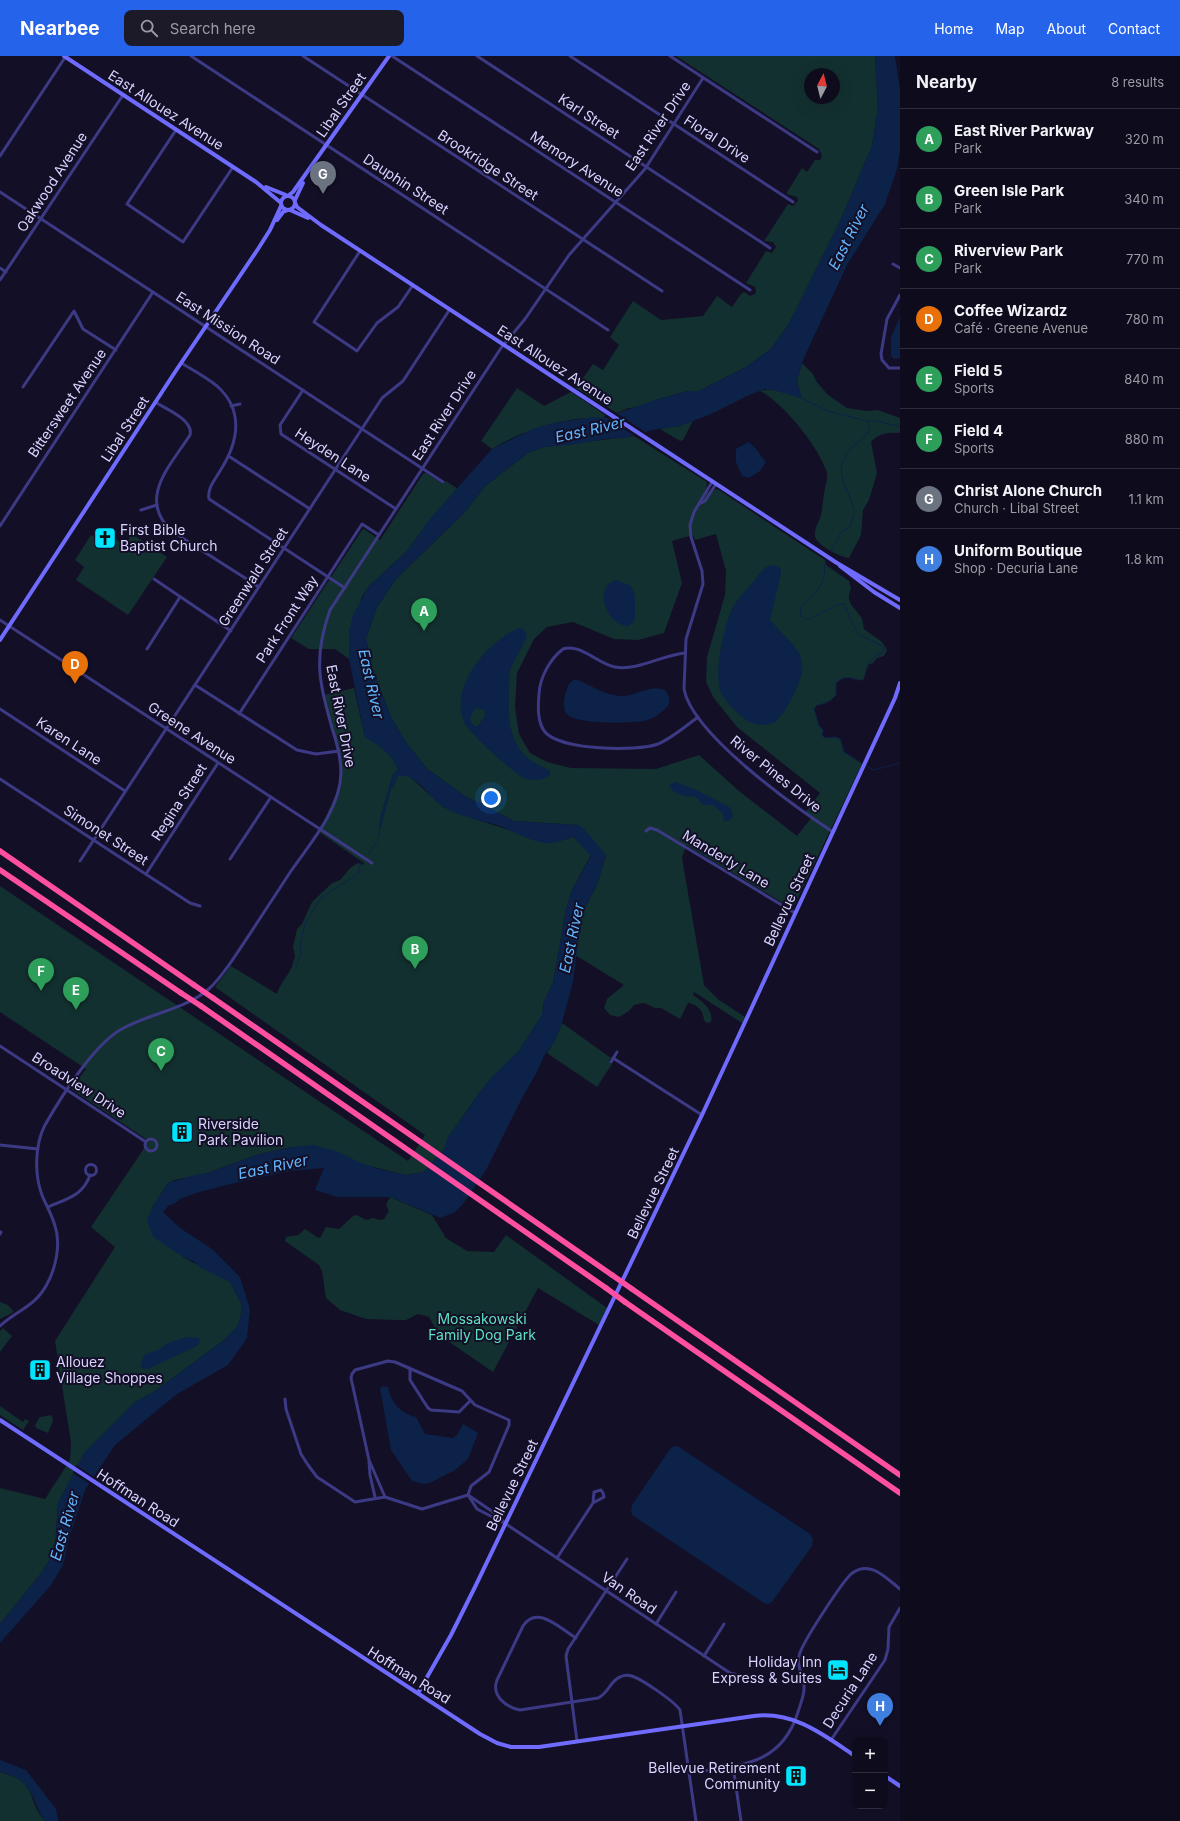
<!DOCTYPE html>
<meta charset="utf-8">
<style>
:root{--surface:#0e0b1c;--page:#1c1929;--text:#f1f3f6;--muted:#9b9ba3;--line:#2e2b3b;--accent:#2563eb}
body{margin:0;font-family:Inter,sans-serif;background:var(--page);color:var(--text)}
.controls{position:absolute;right:12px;bottom:12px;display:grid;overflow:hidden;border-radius:8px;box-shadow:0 4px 16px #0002}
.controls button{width:36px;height:36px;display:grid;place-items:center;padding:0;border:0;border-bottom:1px solid var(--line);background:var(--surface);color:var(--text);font:20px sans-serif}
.compass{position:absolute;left:804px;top:12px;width:36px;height:36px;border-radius:50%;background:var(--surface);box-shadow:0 4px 16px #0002;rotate:7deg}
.you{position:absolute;left:491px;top:742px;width:14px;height:14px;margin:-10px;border:3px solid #fff;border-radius:50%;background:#1a73e8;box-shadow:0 0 0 6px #1a73e833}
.badge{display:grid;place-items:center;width:26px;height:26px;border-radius:50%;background:var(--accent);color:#fff;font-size:13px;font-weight:700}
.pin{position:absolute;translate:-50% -33px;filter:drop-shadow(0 1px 2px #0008)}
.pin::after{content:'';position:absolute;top:21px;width:14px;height:12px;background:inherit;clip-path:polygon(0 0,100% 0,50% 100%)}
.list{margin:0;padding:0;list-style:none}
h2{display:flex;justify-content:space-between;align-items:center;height:52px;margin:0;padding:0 16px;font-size:17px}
h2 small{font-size:13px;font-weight:400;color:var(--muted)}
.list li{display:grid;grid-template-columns:26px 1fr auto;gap:12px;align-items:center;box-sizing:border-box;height:60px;padding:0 16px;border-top:1px solid var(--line)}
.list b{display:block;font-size:15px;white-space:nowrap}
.list p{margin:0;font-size:13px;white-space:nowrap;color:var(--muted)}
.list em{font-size:13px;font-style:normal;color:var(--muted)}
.icon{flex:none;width:22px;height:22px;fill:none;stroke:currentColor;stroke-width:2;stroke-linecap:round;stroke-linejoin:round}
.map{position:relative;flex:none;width:900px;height:1765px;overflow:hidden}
header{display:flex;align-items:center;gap:24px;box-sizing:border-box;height:56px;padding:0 20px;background:var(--accent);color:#fff}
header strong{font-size:19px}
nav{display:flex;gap:22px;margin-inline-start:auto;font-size:14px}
.search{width:280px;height:36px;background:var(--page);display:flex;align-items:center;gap:10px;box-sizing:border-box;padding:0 14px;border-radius:8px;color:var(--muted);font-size:15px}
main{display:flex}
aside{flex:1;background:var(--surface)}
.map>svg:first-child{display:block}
.green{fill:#12302f;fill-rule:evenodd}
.water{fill:#0c2248;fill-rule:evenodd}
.pier{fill:#130f26}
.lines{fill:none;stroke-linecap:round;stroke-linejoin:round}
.stream{stroke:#0c2248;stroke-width:1}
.street{stroke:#3d3a85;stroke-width:3}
.secondary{stroke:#6f6bff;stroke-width:4}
.highway{stroke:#ff4fa3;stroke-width:5.5}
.highway-bridge{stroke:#ff4fa3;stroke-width:5.5}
.labels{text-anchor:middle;stroke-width:4;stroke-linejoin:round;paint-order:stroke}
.street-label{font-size:14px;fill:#d9d4ff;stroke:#130f26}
.poi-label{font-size:14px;fill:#d9d4ff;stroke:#130f26;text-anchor:start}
.park-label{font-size:14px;fill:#5fe0c0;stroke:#130f26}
.water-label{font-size:15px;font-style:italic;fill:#62b6ff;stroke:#130f26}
</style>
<header>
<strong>Nearbee</strong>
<div class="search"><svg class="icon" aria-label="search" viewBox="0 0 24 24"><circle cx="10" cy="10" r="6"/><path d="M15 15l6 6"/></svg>Search here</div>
<nav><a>Home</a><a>Map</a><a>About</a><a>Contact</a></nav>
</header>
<main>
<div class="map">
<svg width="900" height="1765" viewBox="0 0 900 1765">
<rect width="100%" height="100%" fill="#130f26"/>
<g class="green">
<path d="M676,0H875L878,52L872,90L841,163L796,254L788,269L771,293L746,311L699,335H688L655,344L639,351L629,352L617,357L576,332L593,308L603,314L619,289L610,281L633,245L661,264L703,260L717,240L732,251L741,238L744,236L750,240L755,238L756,235L755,231L746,227L766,195L772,197L776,191L773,186L764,185L788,148L793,150L798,145L797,141L786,138L802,112L807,116L815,104H820L822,100L819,93ZM810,18H834V42H810Z"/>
<path d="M802,307L813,318L816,325L828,339L847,352L867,355L878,354L900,362V377C889,376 878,377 871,386L877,417L869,444L863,454L861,479L849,502C840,501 816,489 815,480C814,472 819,466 821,459C823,450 823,441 825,432C826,427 828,421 827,417C819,391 783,347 760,335C773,331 788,338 801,342L797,324Z"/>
<path d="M517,332L544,350L571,336L608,361C600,363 587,361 577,363C547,367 518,377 492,393L481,385Z"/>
<polygon points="693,365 683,384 680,385 660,373 679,370"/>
<path d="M634,380L707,426L706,434L712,437L715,433L719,434L825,504L826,509L849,525L851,533C845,547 853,549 861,561C863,564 863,569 864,573L882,586L887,594L884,600L877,602L872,608H868L863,624C850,624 847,617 836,627V639C831,645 825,648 817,649L814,653L819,670L823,674L822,680L825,682L836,681L840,683L844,696L862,708L795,848L788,850L686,789L682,802L704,929L719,944L745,961L742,967L694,936L693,939C702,945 714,954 711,966L707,967L704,964C703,954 698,949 688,947L680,963L661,952H655L644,947L634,949L629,955L619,961L610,959L604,952L607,943L624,929L575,899L582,857L597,829L606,799H591L572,834L566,853L553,927L544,945L542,959L518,996L492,1021L480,1036L447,1083L445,1092L424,1116L406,1119L292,1091L256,1099L208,1117L175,1124L168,1127L152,1152L183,1201L230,1226L242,1249L240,1264L236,1272L224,1284L154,1336L135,1346L85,1396L58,1447L55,1491L50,1503L42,1516L0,1568V1432L45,1443L70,1404L71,1387L55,1285L115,1191L91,1171L149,1085L71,1033L86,1013L0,956V830L408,1105L425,1079L215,931L231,910L277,938L279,932L291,913L295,900L293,891L297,873L302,868L312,846L332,827L340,824L351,811L358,807L363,809L364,807L319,776L339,731L340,703L324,639L354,632L365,681C378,688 395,699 398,715L393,718L381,760L379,775L391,732L393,731L397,721L402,718L408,719L443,751L478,764L550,787L573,781L585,774L578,769L514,765L465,740L427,713L405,685L391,661L372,612L366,583L377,551L396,523L465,456L485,430L528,397L544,391ZM716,478L726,515L725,539L707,601L706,626L713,641L737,671L820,737L806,756L812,761L797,780L739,735L699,699L656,713L571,712L547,706L530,697L519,678L515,651L517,617L534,583L547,571L573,566L614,583L638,584L664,577L682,527L672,485L693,479L695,484Z"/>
<polygon points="426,417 443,428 446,425 458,433 429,465 407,495 369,530 362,541 349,576 349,603 335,593 309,593 291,582 362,474 364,473 380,484 423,418"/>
<polygon points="132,478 167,501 128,559 76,524 84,511 75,504 91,479 108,490 114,482 125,489"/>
<polygon points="562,967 611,1002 609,1005 612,1008 597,1031 547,997 554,986"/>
<polygon points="390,1141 432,1159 446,1182 467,1195 494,1196 506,1179 607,1252 599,1269 538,1232 493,1316 439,1279 429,1261 422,1259 418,1258 406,1264 399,1264 366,1263 340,1254 326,1242 322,1215 319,1209 285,1185 286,1181 298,1179 305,1173 317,1181 320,1182 326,1171 339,1173 353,1160 357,1159 366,1164 373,1162 380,1164 384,1163 389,1155 386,1149"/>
<polygon points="0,1246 8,1249 14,1256 0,1263"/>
<polygon points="3,1272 12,1280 0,1296 0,1275"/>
<polygon points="0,1350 23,1366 25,1363 29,1365 23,1374 0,1359"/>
<polygon points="52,1359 53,1365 48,1377 36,1372 35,1369 40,1361"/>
<path d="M0,1716C40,1726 25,1743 45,1765H0Z"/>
</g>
<g class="water">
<path d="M875,0H895L900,34V93L897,113L885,148L847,209L803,304L797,324L801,342L777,335L765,333L749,339L709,359L679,370L653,374L626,382L604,383L578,388L544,391L528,397L485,430L465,456L396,523L377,551L366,583L372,612L391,661L405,685L427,713L465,740L514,765L578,769L583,772L606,799L597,829L582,857L573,926L561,970L554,986L544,1000L538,1014L521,1044L486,1114L463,1148L455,1156L441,1162L390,1141H337L315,1134L324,1112L289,1115L226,1129L196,1137L180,1143L174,1148L169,1149L163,1156L180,1172L212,1193L240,1221L250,1253L247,1282L228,1309L177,1338L115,1389L85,1434L70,1479L63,1509L51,1529L0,1587V1568L42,1516L50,1503L55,1491L58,1447L85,1396L135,1346L154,1336L224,1284L236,1272L240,1264L242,1249L230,1226L201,1212L193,1205L183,1201L153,1181L147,1165L152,1152L168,1127L195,1119L208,1117L256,1099L292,1091L313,1089L336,1095L361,1107L379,1113L406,1119L424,1116L445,1092L447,1083L480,1036L492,1021L518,996L542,959L544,945L553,927L566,853L572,834L591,800L573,781C566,783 557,787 549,787C531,787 514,775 497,769C480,764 458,761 442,750C430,742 412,713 397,721L393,731L391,732L377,786L381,760L393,718L398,715C394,699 378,689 365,681L349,603V576L353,559L369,530L407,495L429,464L492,393L535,372L554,367L593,361L604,362L655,344L688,335H699L746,311L771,293L788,269L796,254L841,163L872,90L878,52Z"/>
<polygon points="900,260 900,302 894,303 891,300 891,282"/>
<path d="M748,386C756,391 760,399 766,406L760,415L749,422L742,420L736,406V393Z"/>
<path d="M774,509L781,513V518L770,564C795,593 814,598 794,638C790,647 782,660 775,666C767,671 753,669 746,664C737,657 724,645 720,634C714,615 724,569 733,551C738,542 747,533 754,525C759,518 764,509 774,509Z"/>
<path d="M617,524L631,530L635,539V563L633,567L628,570C606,570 592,529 617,524Z"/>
<path d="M519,572L523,573L527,578C524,591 514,602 510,615C509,623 509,632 509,640C507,674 514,702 550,714V719C543,725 533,725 524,722C512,716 469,677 464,666C449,630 488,585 519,572ZM477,652L484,654L485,660L477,671L472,668L470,662L474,654Z"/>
<path d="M574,624H578C592,630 608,641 624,640C637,639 655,627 666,635L669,642V648C664,656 653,663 644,665C630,667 573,669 566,657C563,652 564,645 565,639C567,633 568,626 574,624Z"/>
<path d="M676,726L696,734L731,752L733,761L728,765H724L723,758L713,749H703L695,740C686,742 674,738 669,730L671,728Z"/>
<polygon points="187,1281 199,1282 200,1286 197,1290 148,1313 143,1313 140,1310 144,1300 148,1297 158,1294 168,1287"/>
<path d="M383,1330L388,1331C391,1347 400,1357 416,1361L425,1378L453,1382L457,1379L463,1368L478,1377L468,1403L455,1414L430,1427L424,1428L412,1425L391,1394L380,1332Z"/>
<polygon points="674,1390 679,1391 810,1478 813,1483 812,1490 772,1546 768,1548 764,1547 632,1459 631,1455 632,1449 670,1393"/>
<path d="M0,1704L26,1714L56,1753L58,1765H45C40,1759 39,1755 36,1748C29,1729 21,1721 0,1716Z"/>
</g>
<g class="pier">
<polygon points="615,356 648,378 636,381 604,360"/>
<polygon points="76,1409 96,1422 91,1429 73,1417"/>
</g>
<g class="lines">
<g class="stream">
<path d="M800,336L801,342L828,355L866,365L870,370C868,386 847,387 842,408C838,426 853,440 854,456C854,461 851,467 850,471L841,476L831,495"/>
<polyline points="867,365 878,365 900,371"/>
<path d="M824,507C828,529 814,538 800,552L801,560L808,564L837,549L845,548L850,563L859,579L883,590V596C869,602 868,610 863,624C850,624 847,617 836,627V639C831,645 825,648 817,649L814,653L819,670L823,674L822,679L825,682L836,681L840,683L844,696L860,706"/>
<polyline points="868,711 874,714 900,707"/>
<polyline points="368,798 377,786"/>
<polyline points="296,911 301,897 300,889 305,868 321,842 358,818 361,806"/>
</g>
<g class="street">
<polyline points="191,0 608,274"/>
<polyline points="303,0 662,235"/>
<polyline points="392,0 750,234"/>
<polyline points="477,0 770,192"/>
<polyline points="570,0 793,146"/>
<polyline points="670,0 817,96"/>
<polyline points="176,74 127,148 183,186 233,111"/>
<polyline points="0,100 66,0"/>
<polyline points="0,136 443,426"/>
<polyline points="360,195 314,266 357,295 377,267 398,251 413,229"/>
<polyline points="893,208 900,212"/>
<polyline points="0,212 6,216"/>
<polyline points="0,224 123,39"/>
<polyline points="900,239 887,263 881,298 882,304 889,312 900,312"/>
<path d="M181,307C193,314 206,321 217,330C245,355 238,387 220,415C215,424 207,432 209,443L345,532"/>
<polyline points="23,331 74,255 83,273 116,294"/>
<polyline points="303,334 280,369 281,378 396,453"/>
<path d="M155,346C166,353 194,364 190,379C170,410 136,444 173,476L259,531"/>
<polyline points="231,350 240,348"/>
<polyline points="230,401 310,453"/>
<path d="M712,426L694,456L690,469L691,481L702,515L703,528L686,583L684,633C692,678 795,751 833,776"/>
<polyline points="699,448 705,445 716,428"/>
<polyline points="141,454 157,449"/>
<polyline points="0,470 153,236"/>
<polyline points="154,523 231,575"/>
<polyline points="0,564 372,807"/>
<polyline points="147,593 180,541"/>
<path d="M685,597C662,599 638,615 615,611C598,608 580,587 563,593C550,603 540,621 539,638C538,650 537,666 545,676C560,694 637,696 658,688C672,682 686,670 698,661"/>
<polyline points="195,629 297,694 316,698 339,695"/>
<polyline points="0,653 125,735"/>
<polyline points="239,658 362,468 379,479"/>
<polyline points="0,723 190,847 200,850"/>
<polyline points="646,775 650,772 657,774 795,857"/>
<polyline points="230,803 271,741"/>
<polyline points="80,805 382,342 403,325 450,253"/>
<polyline points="146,818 218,707"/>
<polyline points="0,990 146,1086"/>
<polyline points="613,1002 702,1059"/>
<polyline points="611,1006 617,996"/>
<circle cx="151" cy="1089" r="6"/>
<polyline points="0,1089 38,1093"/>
<circle cx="91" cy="1114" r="5.5"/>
<path d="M48,1151C66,1143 83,1140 90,1119"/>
<polyline points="0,1178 1,1176"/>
<path d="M0,1270C16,1255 36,1250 47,1228C56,1212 61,1187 55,1170C52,1159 46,1149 42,1139C34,1118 35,1088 45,1069C61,1041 93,990 120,974C147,958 180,955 205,936C215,929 222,918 229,909C250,878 270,847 291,815C311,786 340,754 341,717C341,701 337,687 332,672C319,625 313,602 330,554L501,292L525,263L569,199L645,113L703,22"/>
<polyline points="410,1312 410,1324 428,1352 431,1354 459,1356 470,1345"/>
<polyline points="285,1343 286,1353 301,1398 308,1409 317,1421 355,1446 385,1441 422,1453 468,1439 471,1430 489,1416 509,1369 509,1364 475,1349 462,1335 395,1306 388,1305 355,1314 352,1318 351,1322 369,1404 385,1441"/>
<polyline points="369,1405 370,1419 375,1441"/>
<polyline points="468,1439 477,1453 506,1468 730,1617 742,1620"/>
<polyline points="468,1439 496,1458 505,1467"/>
<polyline points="557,1502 593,1447 594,1436 601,1434 603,1437 604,1441 593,1447"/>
<polyline points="656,1568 676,1536"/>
<path d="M576,1582C561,1573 537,1548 523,1570L497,1624C491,1640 506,1651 520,1654L598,1642C608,1638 610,1625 620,1621C624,1619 628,1619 632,1620C643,1624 674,1645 680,1654L696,1765"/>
<polyline points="704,1600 724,1568"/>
<polyline points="831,1684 885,1604 888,1593 889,1571 900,1552"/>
<polyline points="577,1685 566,1600 568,1593 627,1503"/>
<polyline points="733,1710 741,1765"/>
<path d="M690,1717C738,1709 781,1711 798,1656C800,1649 804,1640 804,1633C805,1621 796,1612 799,1600C801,1588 841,1528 851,1518C870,1503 886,1522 900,1533"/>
</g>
<g class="secondary">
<polyline points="64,0 256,126 280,146"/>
<polyline points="266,131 286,139"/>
<polyline points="289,139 293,136 389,0"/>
<circle cx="288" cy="147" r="7"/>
<polyline points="295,144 303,127"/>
<polyline points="295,147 297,151 321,169 837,507 900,544"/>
<polyline points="290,154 308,162"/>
<polyline points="277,164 283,156 288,154"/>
<polyline points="840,510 874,536 900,552"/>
<polyline points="0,584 177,313 258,193 270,174 281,150"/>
<path d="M0,1364L480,1678L497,1687L511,1691H539L754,1660C794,1655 824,1679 855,1700"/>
<polyline points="418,1637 451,1579 475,1531 702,1059 895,642 900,627"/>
<polyline points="885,1720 900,1730"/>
</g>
<g class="highway">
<polyline points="0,795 194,929"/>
<polyline points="0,814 181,937"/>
<polyline points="213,942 612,1219"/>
<polyline points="201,950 606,1232"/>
<polyline points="632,1233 900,1419"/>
<polyline points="625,1246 900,1437"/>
</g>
<g class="highway-bridge">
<polyline points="194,929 213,942"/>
<polyline points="181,937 201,950"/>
<polyline points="612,1219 632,1233"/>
<polyline points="606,1232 625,1246"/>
</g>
</g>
<defs>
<g id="church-square" transform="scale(1.15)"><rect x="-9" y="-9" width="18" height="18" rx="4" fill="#00e5ff" stroke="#130f26"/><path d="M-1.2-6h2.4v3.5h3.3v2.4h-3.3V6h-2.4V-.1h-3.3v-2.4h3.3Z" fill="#111"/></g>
<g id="building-square" transform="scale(1.15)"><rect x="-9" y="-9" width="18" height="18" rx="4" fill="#00e5ff" stroke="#130f26"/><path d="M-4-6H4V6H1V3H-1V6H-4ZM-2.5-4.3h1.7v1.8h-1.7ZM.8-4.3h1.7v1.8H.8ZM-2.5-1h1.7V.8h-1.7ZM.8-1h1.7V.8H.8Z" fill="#111"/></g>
<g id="hotel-square" transform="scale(1.15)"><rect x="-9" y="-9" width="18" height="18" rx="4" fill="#00e5ff" stroke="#130f26"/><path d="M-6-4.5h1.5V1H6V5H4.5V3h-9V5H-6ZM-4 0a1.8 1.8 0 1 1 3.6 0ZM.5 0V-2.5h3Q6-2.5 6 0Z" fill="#111"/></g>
</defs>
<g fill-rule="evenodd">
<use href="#church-square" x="105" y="482"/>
<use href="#building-square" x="182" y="1076"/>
<use href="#building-square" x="40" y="1314"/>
<use href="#hotel-square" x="838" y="1614"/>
<use href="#building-square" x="796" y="1720"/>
</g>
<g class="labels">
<g class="street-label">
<text transform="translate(341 49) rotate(-55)" y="5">Libal Street</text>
<text transform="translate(166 54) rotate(33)" y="5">East Allouez Avenue</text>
<text transform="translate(589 60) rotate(33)" y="5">Karl Street</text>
<text transform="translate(658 70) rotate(-56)" y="5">East River Drive</text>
<text transform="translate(717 83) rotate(33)" y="5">Floral Drive</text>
<text transform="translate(577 108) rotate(33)" y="5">Memory Avenue</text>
<text transform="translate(488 109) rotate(33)" y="5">Brookridge Street</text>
<text transform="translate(52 126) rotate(-57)" y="5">Oakwood Avenue</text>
<text transform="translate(406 128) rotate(33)" y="5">Dauphin Street</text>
<text transform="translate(228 272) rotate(33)" y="5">East Mission Road</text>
<text transform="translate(555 309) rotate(33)" y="5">East Allouez Avenue</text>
<text transform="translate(67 347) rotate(-56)" y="5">Bittersweet Avenue</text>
<text transform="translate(444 359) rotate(-57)" y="5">East River Drive</text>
<text transform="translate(125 373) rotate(-57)" y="5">Libal Street</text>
<text transform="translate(333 399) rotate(33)" y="5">Heyden Lane</text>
<text transform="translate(253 521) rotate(-57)" y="5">Greenwald Street</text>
<text transform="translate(287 563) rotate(-57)" y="5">Park Front Way</text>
<text transform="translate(341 660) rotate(79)" y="5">East River Drive</text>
<text transform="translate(192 677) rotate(33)" y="5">Greene Avenue</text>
<text transform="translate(69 685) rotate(33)" y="5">Karen Lane</text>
<text transform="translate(776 718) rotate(39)" y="5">River Pines Drive</text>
<text transform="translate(179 746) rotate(-57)" y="5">Regina Street</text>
<text transform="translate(106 779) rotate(33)" y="5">Simonet Street</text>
<text transform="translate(726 803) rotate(31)" y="5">Manderly Lane</text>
<text transform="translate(789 844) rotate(-65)" y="5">Bellevue Street</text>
<text transform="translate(79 1029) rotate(33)" y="5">Broadview Drive</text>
<text transform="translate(653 1137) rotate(-64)" y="5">Bellevue Street</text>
<text transform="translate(512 1429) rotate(-64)" y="5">Bellevue Street</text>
<text transform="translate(138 1442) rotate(33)" y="5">Hoffman Road</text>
<text transform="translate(629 1537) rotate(34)" y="5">Van Road</text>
<text transform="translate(409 1619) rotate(32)" y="5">Hoffman Road</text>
<text transform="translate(850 1634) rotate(-57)" y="5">Decuria Lane</text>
</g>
<g class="poi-label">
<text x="120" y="479">First Bible<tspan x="120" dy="16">Baptist Church</tspan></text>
<text x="198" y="1073">Riverside<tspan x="198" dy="16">Park Pavilion</tspan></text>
<text x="56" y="1311">Allouez<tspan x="56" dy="16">Village Shoppes</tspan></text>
<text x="822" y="1611" text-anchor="end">Holiday Inn<tspan x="822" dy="16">Express &amp; Suites</tspan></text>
<text x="780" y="1717" text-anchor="end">Bellevue Retirement<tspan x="780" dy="16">Community</tspan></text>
</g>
<g class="park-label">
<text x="482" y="1268">Mossakowski<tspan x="482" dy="16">Family Dog Park</tspan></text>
</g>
<g class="water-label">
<text transform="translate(849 181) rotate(-63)" y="5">East River</text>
<text transform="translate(590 374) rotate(-13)" y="5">East River</text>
<text transform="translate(371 628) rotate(77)" y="5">East River</text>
<text transform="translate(572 882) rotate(-78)" y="5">East River</text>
<text transform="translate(273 1111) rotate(-12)" y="5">East River</text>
<text transform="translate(65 1470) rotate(-74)" y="5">East River</text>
</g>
</g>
</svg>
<div class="controls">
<button>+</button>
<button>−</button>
</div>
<svg class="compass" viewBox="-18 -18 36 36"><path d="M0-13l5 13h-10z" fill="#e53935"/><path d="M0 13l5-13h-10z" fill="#9b9ba3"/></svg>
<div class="you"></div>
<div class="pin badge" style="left:424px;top:575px;background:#2e9e5b">A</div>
<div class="pin badge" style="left:415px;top:913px;background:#2e9e5b">B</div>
<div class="pin badge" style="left:161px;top:1015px;background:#2e9e5b">C</div>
<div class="pin badge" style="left:75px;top:628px;background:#e8710a">D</div>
<div class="pin badge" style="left:76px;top:954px;background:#2e9e5b">E</div>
<div class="pin badge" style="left:41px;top:935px;background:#2e9e5b">F</div>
<div class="pin badge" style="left:323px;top:138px;background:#6b7280">G</div>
<div class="pin badge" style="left:880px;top:1670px;background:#3f7fe0">H</div>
</div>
<aside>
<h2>Nearby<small>8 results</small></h2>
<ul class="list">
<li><span class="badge" style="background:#2e9e5b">A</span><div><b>East River Parkway</b><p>Park</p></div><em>320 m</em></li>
<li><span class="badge" style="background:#2e9e5b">B</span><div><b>Green Isle Park</b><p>Park</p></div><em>340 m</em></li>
<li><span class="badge" style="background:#2e9e5b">C</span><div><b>Riverview Park</b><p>Park</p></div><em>770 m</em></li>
<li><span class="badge" style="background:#e8710a">D</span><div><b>Coffee Wizardz</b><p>Café · Greene Avenue</p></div><em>780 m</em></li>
<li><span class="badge" style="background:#2e9e5b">E</span><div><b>Field 5</b><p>Sports</p></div><em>840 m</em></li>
<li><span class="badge" style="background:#2e9e5b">F</span><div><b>Field 4</b><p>Sports</p></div><em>880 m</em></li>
<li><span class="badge" style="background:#6b7280">G</span><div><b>Christ Alone Church</b><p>Church · Libal Street</p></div><em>1.1 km</em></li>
<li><span class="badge" style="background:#3f7fe0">H</span><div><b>Uniform Boutique</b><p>Shop · Decuria Lane</p></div><em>1.8 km</em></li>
</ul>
</aside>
</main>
